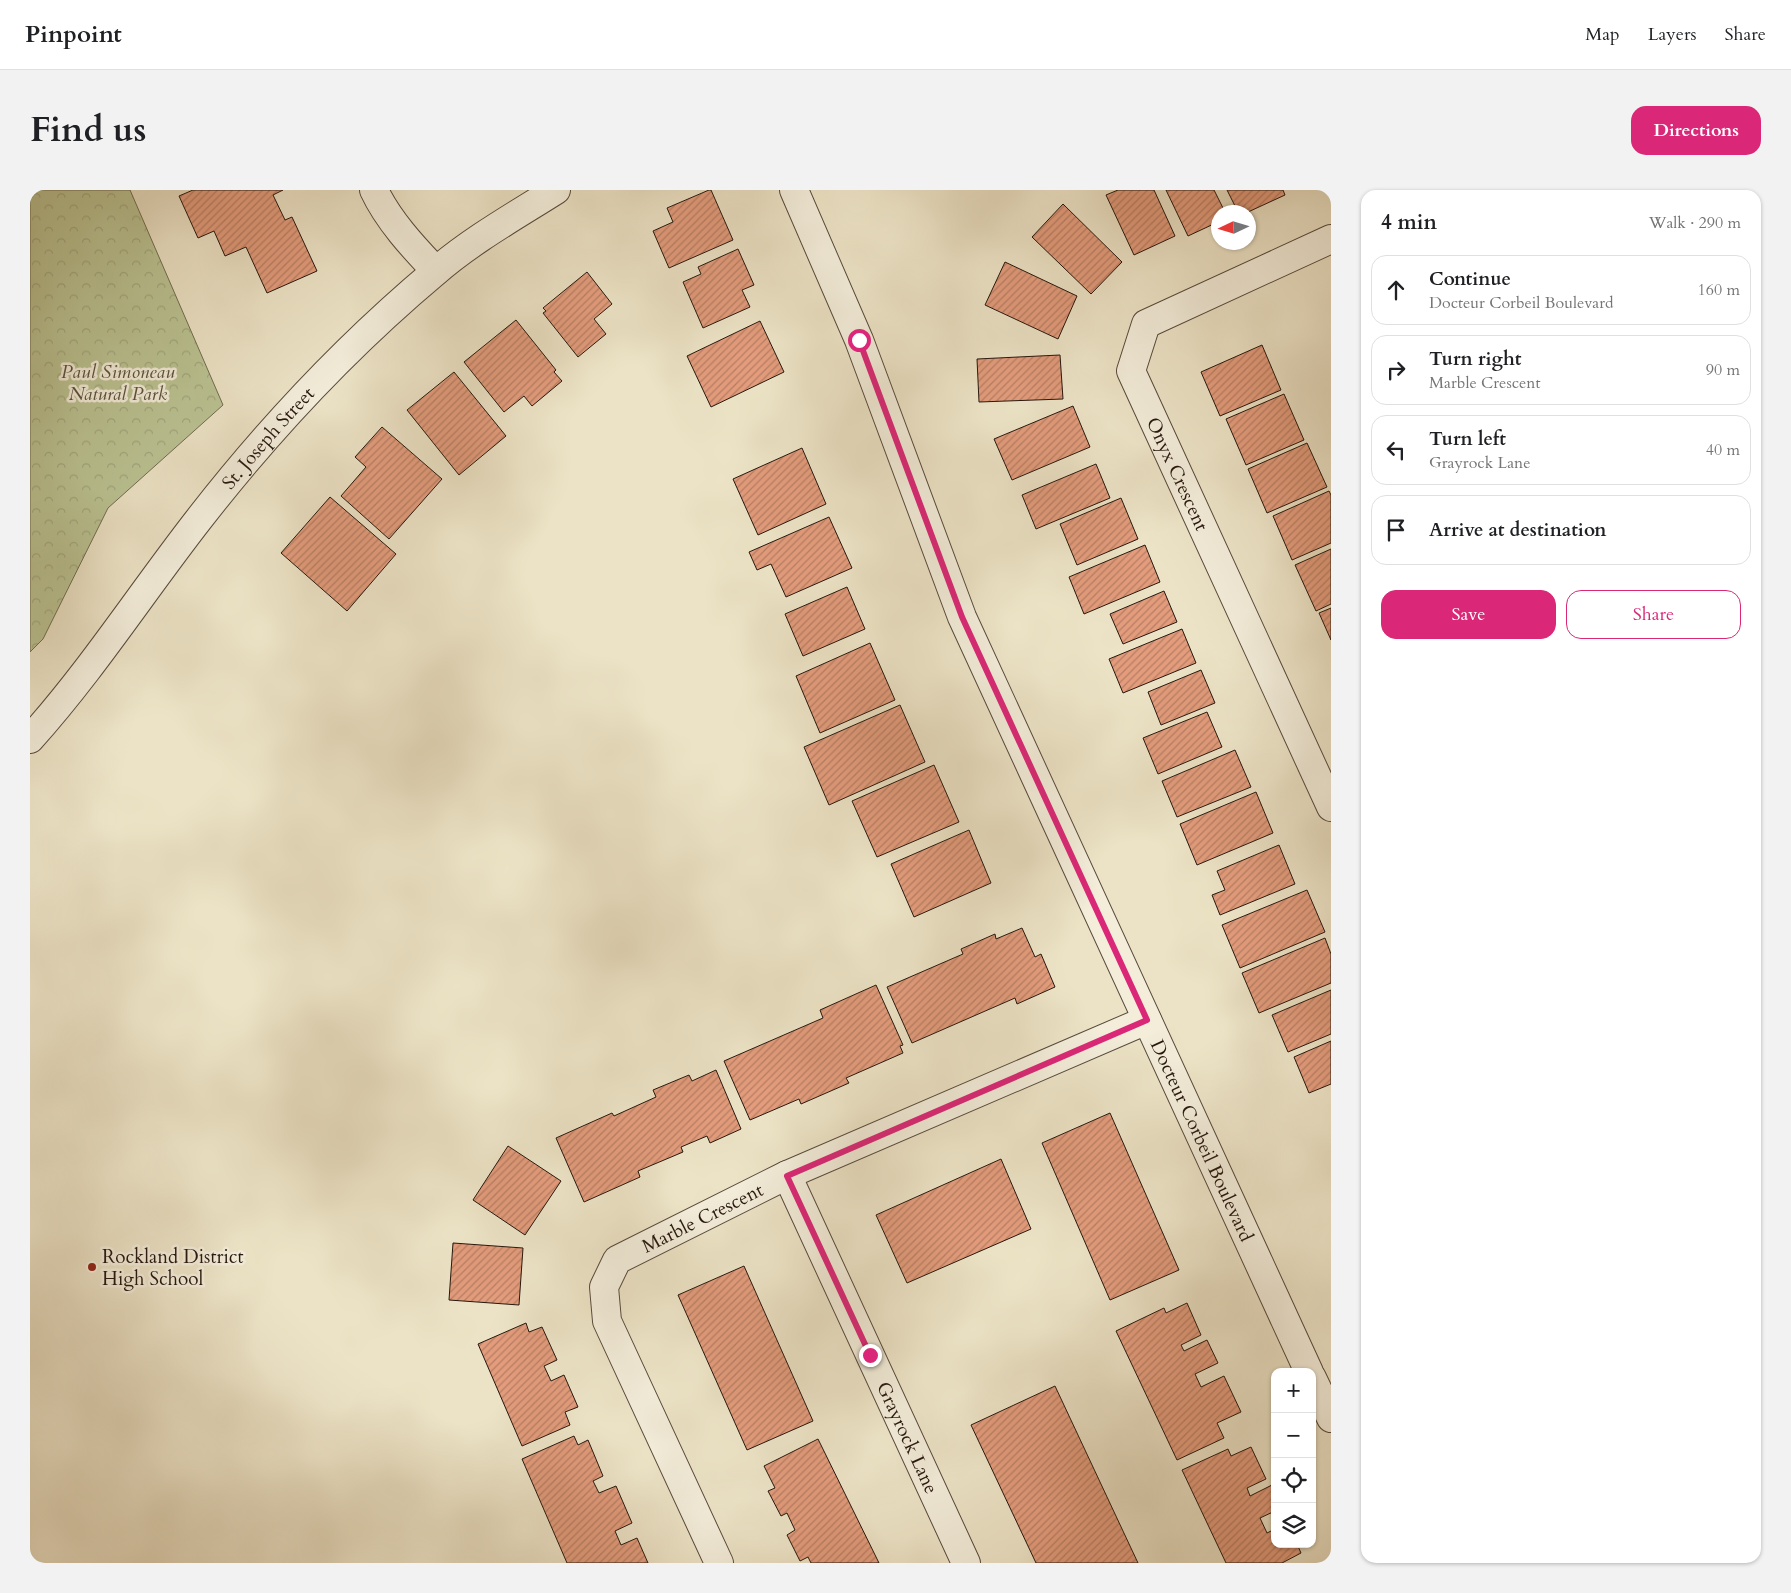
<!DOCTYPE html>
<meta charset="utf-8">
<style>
:root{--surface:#fff;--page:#f2f2f2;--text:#202124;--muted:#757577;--line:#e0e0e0;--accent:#db2777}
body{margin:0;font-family:Cardo,serif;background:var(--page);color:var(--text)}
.controls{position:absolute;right:15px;bottom:15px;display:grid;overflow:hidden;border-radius:10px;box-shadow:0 1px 4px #0004}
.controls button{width:45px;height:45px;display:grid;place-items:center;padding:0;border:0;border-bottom:1px solid var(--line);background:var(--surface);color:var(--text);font:25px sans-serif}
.compass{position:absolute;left:1181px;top:15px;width:45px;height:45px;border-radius:50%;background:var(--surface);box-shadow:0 1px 4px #0004;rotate:266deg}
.stop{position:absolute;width:15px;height:15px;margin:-11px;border:4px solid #db2777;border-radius:50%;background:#fff}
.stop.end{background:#db2777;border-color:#fff;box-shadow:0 1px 5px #0008}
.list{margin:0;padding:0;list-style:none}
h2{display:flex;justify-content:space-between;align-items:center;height:65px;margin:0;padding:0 20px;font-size:21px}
h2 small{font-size:16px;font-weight:400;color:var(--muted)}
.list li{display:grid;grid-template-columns:32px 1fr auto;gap:15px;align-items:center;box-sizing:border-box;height:70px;margin:0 10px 10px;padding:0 10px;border:1px solid var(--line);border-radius:15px}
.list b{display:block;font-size:19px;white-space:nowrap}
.list p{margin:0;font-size:16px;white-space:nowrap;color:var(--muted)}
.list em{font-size:16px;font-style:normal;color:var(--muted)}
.actions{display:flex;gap:10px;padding:15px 20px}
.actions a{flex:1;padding:11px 0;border:1px solid var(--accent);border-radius:15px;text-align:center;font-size:18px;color:var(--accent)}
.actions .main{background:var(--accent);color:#fff}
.icon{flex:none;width:28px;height:28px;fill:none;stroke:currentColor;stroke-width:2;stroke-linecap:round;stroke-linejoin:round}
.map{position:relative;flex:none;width:1301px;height:1373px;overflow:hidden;border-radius:15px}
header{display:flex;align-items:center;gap:30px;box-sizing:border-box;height:70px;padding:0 25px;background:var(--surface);border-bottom:1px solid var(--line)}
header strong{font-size:24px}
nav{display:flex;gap:28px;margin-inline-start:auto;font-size:18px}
.intro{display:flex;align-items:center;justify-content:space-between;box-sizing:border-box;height:120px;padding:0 30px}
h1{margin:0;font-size:35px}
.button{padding:12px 22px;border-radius:15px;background:var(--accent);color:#fff;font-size:18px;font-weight:700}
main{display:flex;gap:30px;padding:0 30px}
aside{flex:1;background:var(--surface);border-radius:15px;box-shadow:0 1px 4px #0004}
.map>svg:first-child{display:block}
.forest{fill:url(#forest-crowns);stroke:#706d50}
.building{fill:url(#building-hatch);stroke:#26170e}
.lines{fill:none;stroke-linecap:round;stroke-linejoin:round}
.minor-casing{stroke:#584a3c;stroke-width:30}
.tertiary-casing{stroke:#584a3c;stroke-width:30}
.minor{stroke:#f3edda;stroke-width:28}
.tertiary{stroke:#f3edda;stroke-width:28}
.route{stroke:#db2777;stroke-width:6}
.poi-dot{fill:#8f2418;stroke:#f3edda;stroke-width:2}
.labels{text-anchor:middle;stroke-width:5;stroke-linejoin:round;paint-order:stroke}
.park-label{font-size:19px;font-style:italic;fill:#5a533d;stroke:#f3edda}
.street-label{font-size:19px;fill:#26170e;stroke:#f3edda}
.poi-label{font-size:19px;fill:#26170e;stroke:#f3edda;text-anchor:start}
</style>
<header>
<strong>Pinpoint</strong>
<nav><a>Map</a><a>Layers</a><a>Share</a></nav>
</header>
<div class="intro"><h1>Find us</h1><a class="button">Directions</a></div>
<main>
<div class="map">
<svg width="1301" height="1373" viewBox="0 0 1301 1373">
<defs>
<pattern id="forest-crowns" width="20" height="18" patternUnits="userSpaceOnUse" patternTransform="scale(1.25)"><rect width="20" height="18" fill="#bbc393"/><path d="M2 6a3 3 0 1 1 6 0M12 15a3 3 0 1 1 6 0" fill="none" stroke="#a1a77e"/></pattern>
<pattern id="building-hatch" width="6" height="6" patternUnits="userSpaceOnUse" patternTransform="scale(1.25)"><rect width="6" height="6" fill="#e39c7c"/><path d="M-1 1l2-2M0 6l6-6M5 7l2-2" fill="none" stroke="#b87e64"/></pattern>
</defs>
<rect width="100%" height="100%" fill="#ece3c6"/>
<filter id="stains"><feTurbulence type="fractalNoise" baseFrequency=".004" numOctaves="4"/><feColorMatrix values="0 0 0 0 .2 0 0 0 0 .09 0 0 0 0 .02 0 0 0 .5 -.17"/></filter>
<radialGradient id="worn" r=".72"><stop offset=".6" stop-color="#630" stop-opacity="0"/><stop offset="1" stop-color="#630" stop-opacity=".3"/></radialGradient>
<polygon class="forest" points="0,0 100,0 193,215 78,318 13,449 0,462"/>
<g class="building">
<polygon points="163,0 253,0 243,5 255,30 262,27 287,81 237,103 216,57 195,66 184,41 168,48 149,6"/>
<polygon points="679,0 681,0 703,50 639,78 623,41 643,32 637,18"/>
<polygon points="1088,0 1124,0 1145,46 1104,65 1076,5"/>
<polygon points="1136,0 1184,0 1195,22 1188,22 1188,32 1158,46"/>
<polygon points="1197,0 1253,0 1255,5 1218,22 1208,22"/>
<polygon points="1033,14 1092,72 1061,104 1002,47"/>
<polygon points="708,59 724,95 712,100 720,117 673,138 653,92 671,84 668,77"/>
<polygon points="975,72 1047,106 1028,149 955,115"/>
<polygon points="557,82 582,114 564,129 576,144 548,167 513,123 516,121 513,118"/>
<polygon points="486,130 526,180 524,182 532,191 502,216 494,206 474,222 434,172"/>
<polygon points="730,131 754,182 681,217 657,166"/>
<polygon points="1232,155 1251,200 1190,226 1171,182"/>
<polygon points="1030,165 1033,209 949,212 947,169"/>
<polygon points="424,182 476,246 429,285 377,220"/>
<polygon points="1254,204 1274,250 1216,275 1196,229"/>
<polygon points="1043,216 1060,257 982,290 964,249"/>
<polygon points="352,237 412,289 359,349 311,306 336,277 325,267"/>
<polygon points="1277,253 1297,297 1237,323 1218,279"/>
<polygon points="772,258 796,314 728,345 703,289"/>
<polygon points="1066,274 1080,308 1006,339 992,305"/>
<polygon points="1299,301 1301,305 1301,353 1262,370 1243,326"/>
<polygon points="300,307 366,364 317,421 251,363"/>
<polygon points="1091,308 1108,349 1047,375 1030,334"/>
<polygon points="799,327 822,378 756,407 741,374 727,380 719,362"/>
<polygon points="1115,355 1130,392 1054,424 1039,387"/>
<polygon points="1301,359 1301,414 1286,421 1265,375"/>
<polygon points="817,397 835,439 773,466 755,424"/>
<polygon points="1134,401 1147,432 1093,454 1080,424"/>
<polygon points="1301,418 1301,450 1289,423"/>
<polygon points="1152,439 1166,473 1093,503 1079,469"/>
<polygon points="840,453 865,510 790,543 766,486"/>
<polygon points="1171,480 1185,513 1131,535 1118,502"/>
<polygon points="870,515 895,572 799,615 774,557"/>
<polygon points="1177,522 1192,557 1128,584 1113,548"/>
<polygon points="1205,560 1221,597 1147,627 1132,591"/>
<polygon points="904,575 929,632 847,667 822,611"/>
<polygon points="1226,602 1243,643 1167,675 1150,634"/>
<polygon points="939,640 961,693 884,727 861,674"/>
<polygon points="1249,655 1265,694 1190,725 1182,705 1195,700 1187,681"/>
<polygon points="1277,700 1295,742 1210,778 1192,735"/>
<polygon points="992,738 1005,767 1011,764 1025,797 987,814 985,808 882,853 857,797 933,764 931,759 965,744 966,749"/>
<polygon points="1295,748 1301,764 1301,793 1229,823 1212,783"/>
<polygon points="846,795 873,855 870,856 873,863 816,888 819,893 771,914 769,909 720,930 694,871 793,828 790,820"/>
<polygon points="1301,800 1301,844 1258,862 1242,825"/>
<polygon points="1301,851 1301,894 1279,903 1264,867"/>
<polygon points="686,880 711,939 680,953 677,946 651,957 653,962 608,981 610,987 554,1012 526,948 582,923 584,926 626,907 623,900 659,885 662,891"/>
<polygon points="1080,923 1149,1080 1080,1110 1012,953"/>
<polygon points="478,956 531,991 495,1045 443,1010"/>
<polygon points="971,969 1001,1039 877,1093 846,1025"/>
<polygon points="423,1053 493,1058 489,1115 419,1110"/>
<polygon points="714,1076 783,1231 717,1260 648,1105"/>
<polygon points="1157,1113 1171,1145 1151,1155 1154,1161 1177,1150 1188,1173 1165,1184 1171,1197 1194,1186 1211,1222 1187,1233 1194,1248 1147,1270 1086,1141 1134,1118 1136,1123"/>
<polygon points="496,1133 499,1142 512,1137 527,1170 514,1176 521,1191 534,1185 548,1217 535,1222 540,1235 492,1256 448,1154"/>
<polygon points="1025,1196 1108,1373 1006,1373 941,1235"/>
<polygon points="544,1246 548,1255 558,1250 573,1286 563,1291 569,1303 586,1296 602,1333 585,1341 591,1355 607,1348 618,1373 537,1373 492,1269"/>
<polygon points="788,1249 849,1373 781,1373 778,1367 770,1371 757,1345 765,1340 757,1323 751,1326 738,1301 745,1298 734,1276"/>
<polygon points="1221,1257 1236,1289 1217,1298 1220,1306 1242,1295 1245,1301 1245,1321 1230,1328 1237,1343 1245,1339 1245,1354 1267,1354 1271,1363 1252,1373 1196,1373 1152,1280 1198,1259 1201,1266"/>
</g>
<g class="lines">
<g class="minor-casing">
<g id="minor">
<path d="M344,0C358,30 383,57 406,81"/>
<path id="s1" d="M1301,49L1116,134L1101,181L1301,617"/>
<path id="s2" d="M757,985L936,1373"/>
<path id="s3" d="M689,1373L577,1131L574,1097L587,1070L757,985L1117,830"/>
</g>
</g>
<g class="tertiary-casing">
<g id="tertiary">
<path id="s4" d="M764,0L829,150L932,427L1279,1182"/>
<path id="s5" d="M0,549C62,480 112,402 169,329C239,239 318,155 405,82C442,50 485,26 526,0"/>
<polyline points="1282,1188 1301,1228"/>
</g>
</g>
<use href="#minor" class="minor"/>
<use href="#tertiary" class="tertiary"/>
</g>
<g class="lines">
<polyline class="route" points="829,150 932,427 1117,830 757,986 840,1165"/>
</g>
<circle class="poi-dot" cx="62" cy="1077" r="5"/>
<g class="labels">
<g class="park-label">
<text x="88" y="188">Paul Simoneau<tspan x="88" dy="22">Natural Park</tspan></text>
</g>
<g class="street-label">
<text dy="7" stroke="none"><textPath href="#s5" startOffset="384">St. Joseph Street</textPath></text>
<text dy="7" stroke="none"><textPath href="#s1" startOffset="366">Onyx Crescent</textPath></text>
<text dy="7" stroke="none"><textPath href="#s4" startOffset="1035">Docteur Corbeil Boulevard</textPath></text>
<text dy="7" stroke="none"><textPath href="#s3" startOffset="426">Marble Crescent</textPath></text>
<text dy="7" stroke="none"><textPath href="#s2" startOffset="289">Grayrock Lane</textPath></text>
</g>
<g class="poi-label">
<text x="72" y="1073">Rockland District<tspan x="72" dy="22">High School</tspan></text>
</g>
</g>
<rect width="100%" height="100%" filter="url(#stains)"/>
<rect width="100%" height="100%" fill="url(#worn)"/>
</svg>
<div class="controls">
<button>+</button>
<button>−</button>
<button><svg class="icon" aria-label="locate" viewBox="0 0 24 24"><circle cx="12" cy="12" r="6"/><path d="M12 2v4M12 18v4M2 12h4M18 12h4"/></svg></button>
<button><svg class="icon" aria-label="layers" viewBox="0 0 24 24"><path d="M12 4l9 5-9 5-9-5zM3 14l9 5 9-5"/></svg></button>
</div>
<svg class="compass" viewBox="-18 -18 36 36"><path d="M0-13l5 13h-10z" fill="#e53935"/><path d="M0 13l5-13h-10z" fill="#757577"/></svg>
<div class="stop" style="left:829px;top:150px"></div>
<div class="stop end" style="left:840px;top:1165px"></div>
</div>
<aside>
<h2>4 min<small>Walk · 290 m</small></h2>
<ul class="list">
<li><svg class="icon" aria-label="ahead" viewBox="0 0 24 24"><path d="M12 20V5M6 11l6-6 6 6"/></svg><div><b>Continue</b><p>Docteur Corbeil Boulevard</p></div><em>160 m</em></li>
<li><svg class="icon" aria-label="right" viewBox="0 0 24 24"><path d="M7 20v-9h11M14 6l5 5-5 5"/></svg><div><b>Turn right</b><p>Marble Crescent</p></div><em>90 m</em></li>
<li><svg class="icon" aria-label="left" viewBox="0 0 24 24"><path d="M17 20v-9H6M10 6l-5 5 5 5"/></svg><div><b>Turn left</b><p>Grayrock Lane</p></div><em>40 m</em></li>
<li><svg class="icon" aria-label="arrive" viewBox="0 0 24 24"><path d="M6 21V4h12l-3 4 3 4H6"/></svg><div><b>Arrive at destination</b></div></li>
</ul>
<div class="actions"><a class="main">Save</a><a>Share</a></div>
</aside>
</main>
